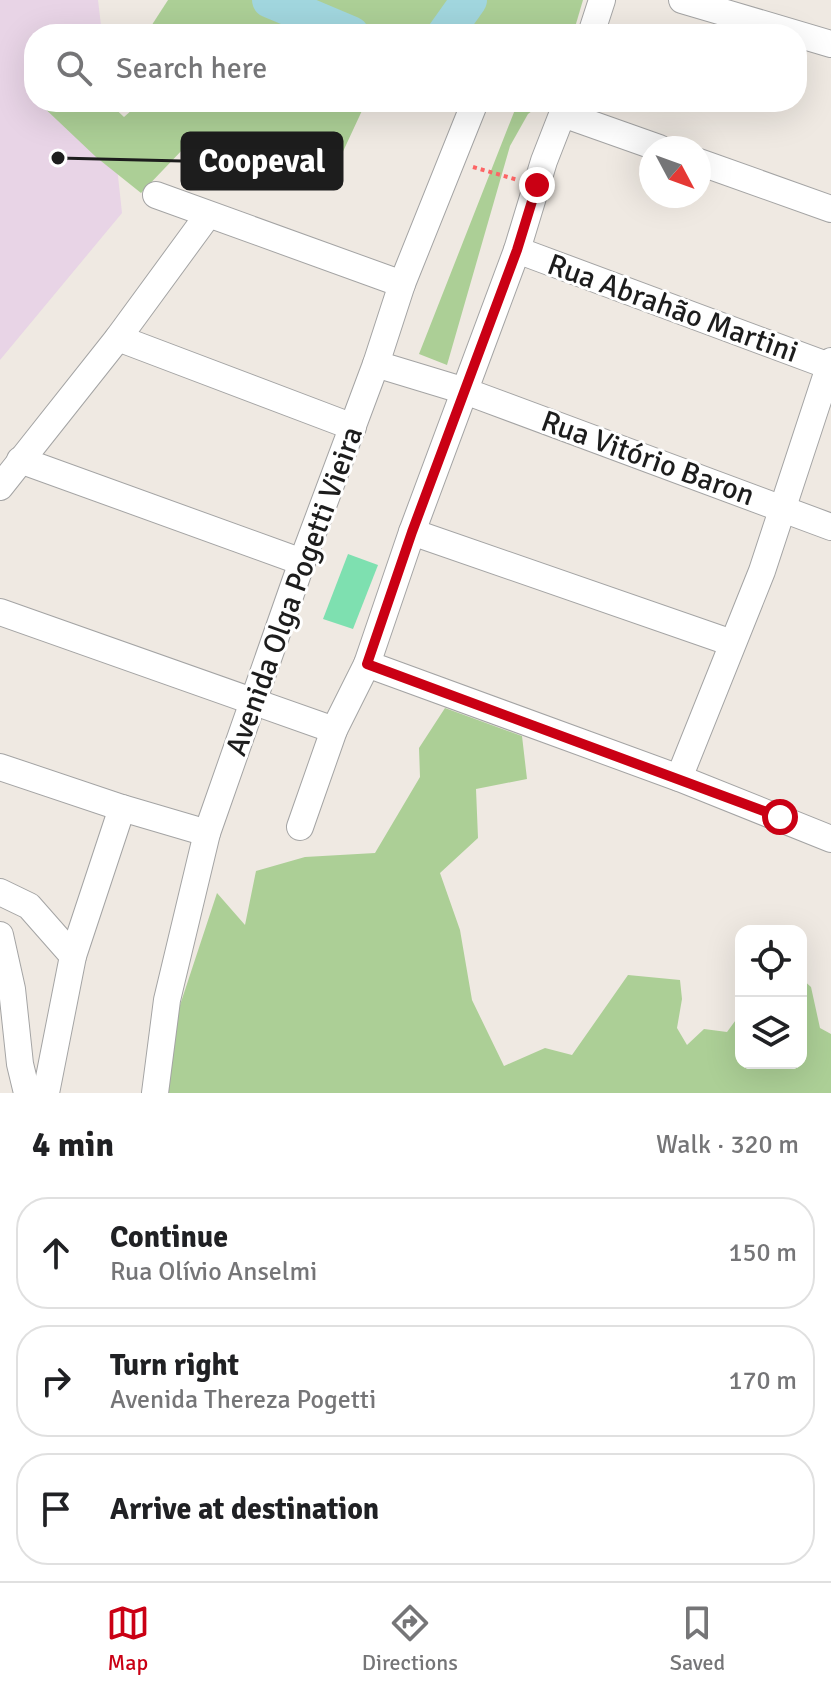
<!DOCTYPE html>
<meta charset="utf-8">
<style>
:root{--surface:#fff;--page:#f2f2f2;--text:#202124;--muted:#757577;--line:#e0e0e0;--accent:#ca0014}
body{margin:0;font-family:Signika,sans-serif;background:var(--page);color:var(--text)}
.controls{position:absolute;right:24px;bottom:24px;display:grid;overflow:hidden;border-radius:16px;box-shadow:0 8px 32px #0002}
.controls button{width:72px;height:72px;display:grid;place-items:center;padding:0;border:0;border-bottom:2px solid var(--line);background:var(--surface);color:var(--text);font:40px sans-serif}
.compass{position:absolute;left:639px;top:136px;width:72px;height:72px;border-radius:50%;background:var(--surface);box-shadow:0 8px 32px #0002;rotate:131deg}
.stop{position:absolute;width:24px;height:24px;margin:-18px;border:6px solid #ca0014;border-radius:50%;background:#fff}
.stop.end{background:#ca0014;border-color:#fff;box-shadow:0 2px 8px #0008}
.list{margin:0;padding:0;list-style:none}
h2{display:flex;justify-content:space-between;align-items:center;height:104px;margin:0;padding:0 32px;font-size:34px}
h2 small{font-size:26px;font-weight:400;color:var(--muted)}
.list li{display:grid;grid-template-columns:52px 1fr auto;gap:24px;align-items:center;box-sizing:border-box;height:112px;margin:0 16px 16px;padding:0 16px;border:2px solid var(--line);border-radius:32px}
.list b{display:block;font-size:30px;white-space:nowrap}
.list p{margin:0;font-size:26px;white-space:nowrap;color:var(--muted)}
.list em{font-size:26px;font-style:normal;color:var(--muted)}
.icon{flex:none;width:44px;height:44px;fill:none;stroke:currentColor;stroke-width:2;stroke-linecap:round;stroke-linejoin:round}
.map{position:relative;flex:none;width:831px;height:1093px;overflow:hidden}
.search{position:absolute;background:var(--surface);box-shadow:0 8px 32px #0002;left:24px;right:24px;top:24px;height:88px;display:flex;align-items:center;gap:20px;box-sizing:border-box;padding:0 28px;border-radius:32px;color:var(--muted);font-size:30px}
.sheet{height:488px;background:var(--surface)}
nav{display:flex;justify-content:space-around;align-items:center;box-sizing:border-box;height:112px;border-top:2px solid var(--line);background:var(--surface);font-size:22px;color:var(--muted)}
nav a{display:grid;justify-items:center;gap:4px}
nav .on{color:var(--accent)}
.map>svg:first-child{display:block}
.industrial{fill:#e8d4e6}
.forest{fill:#accf96}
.pitch{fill:#7ee0b0}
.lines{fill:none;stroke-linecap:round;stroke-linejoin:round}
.river{stroke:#a1d6de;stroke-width:36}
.minor-casing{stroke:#a4a4a4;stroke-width:28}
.path{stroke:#fd6565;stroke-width:4;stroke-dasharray:4 4;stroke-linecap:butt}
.minor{stroke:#fff;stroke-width:26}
.route{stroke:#ca0014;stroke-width:10}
.labels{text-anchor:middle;stroke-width:6;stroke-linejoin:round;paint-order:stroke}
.street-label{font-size:30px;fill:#1d1d1d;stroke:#fff}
.leader{fill:none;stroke:#1d1d1d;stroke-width:3}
.callout-dot{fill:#1d1d1d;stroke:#fff;stroke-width:3}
.callout{fill:#1d1d1d;stroke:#1d1d1d;stroke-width:3}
.callout-label{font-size:32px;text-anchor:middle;font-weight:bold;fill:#fff}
</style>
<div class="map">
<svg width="831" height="1093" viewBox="0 0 831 1093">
<rect width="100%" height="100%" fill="#efe9e2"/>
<polygon class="industrial" points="0,0 98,0 102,34 34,34 34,102 110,102 122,213 0,360"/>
<g class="forest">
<polygon points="168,0 583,0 573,34 146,34"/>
<polygon points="38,102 108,102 124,117 141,102 366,102 327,186 185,147 141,193 96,157"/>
<polygon points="518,102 544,102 528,114 510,146 447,365 419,354"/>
<polygon points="445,708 522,736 527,779 476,789 478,838 440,873 460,930 472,1000 504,1066 545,1048 572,1055 628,975 680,980 682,999 677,1028 687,1045 704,1029 727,1032 741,1013 741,1063 801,1063 801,978 811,987 820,1028 831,1034 831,1093 151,1093 217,893 245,925 256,871 305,857 375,853 420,777 419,748"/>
</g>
<polygon class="pitch" points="348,554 378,565 353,629 323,619"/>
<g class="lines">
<g class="river">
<polyline points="270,0 351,34"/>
<polyline points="445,34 469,0"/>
</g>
<g class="minor-casing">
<g id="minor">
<polyline points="682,0 831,44"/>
<polyline points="591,34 602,0"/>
<polyline points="563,114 659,148"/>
<polyline points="699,162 831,209"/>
<polyline points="156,195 402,284"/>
<polyline points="517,250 829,366"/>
<polyline points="118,338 353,427"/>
<polyline points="376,364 465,391 831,527"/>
<polyline points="20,460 302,562"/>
<polyline points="0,487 118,338 208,215"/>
<polyline points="412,532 732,643"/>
<polyline points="0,612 334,730"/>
<polyline points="367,664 679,778 831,839"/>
<polyline points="0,767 122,808 207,833"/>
<polyline points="679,778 762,571 831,361"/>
<polyline points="300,827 334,730 367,664 412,532 517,250 544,161 567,102"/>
<polyline points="0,892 29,906 73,956"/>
<polyline points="0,935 12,989 20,1064 27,1093"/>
<polyline points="46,1093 73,956 122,808"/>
<polyline points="155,1093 167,1000 207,833 302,562 376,364 402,284 475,102"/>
</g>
</g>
<polyline class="path" points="473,167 518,180"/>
<use href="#minor" class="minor"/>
</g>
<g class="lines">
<polyline class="route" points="537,185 517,250 412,532 367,664 780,817"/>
</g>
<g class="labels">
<g class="street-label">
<text transform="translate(673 308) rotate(20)" y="10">Rua Abrahão Martini</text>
<text transform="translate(648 458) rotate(20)" y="10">Rua Vitório Baron</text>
<text transform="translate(294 591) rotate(-70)" y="10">Avenida Olga Pogetti Vieira</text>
</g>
</g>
<path class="leader" d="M58 158L182 161"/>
<circle class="callout-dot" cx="58" cy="158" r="8"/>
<rect class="callout" x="182" y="133" width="160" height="56" rx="8"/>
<g class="callout-label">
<text x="262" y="172">Coopeval</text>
</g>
</svg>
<div class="controls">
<button><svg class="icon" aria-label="locate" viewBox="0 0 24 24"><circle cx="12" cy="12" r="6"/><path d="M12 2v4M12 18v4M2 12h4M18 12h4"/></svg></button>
<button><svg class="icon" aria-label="layers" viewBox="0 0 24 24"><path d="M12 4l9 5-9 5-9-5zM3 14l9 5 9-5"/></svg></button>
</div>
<svg class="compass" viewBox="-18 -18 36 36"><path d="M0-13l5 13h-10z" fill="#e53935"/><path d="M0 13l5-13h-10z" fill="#757577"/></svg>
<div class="stop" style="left:780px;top:817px"></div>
<div class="stop end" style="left:537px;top:185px"></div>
<div class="search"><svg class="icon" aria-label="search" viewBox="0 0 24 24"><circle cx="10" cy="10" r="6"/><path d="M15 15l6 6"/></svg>Search here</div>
</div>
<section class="sheet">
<h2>4 min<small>Walk · 320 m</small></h2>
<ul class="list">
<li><svg class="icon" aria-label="ahead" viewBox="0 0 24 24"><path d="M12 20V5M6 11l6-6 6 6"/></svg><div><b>Continue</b><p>Rua Olívio Anselmi</p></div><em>150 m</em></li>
<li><svg class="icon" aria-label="right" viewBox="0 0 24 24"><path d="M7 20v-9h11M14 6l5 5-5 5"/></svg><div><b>Turn right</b><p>Avenida Thereza Pogetti</p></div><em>170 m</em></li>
<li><svg class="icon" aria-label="arrive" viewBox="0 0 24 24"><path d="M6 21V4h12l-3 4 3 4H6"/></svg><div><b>Arrive at destination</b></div></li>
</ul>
</section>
<nav>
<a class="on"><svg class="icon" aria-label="map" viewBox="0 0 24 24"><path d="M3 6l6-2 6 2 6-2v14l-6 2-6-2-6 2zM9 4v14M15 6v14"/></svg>Map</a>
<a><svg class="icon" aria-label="directions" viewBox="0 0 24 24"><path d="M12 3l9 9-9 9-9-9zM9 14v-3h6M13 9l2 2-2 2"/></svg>Directions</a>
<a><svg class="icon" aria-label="saved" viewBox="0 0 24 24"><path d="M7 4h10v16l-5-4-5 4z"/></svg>Saved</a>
</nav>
